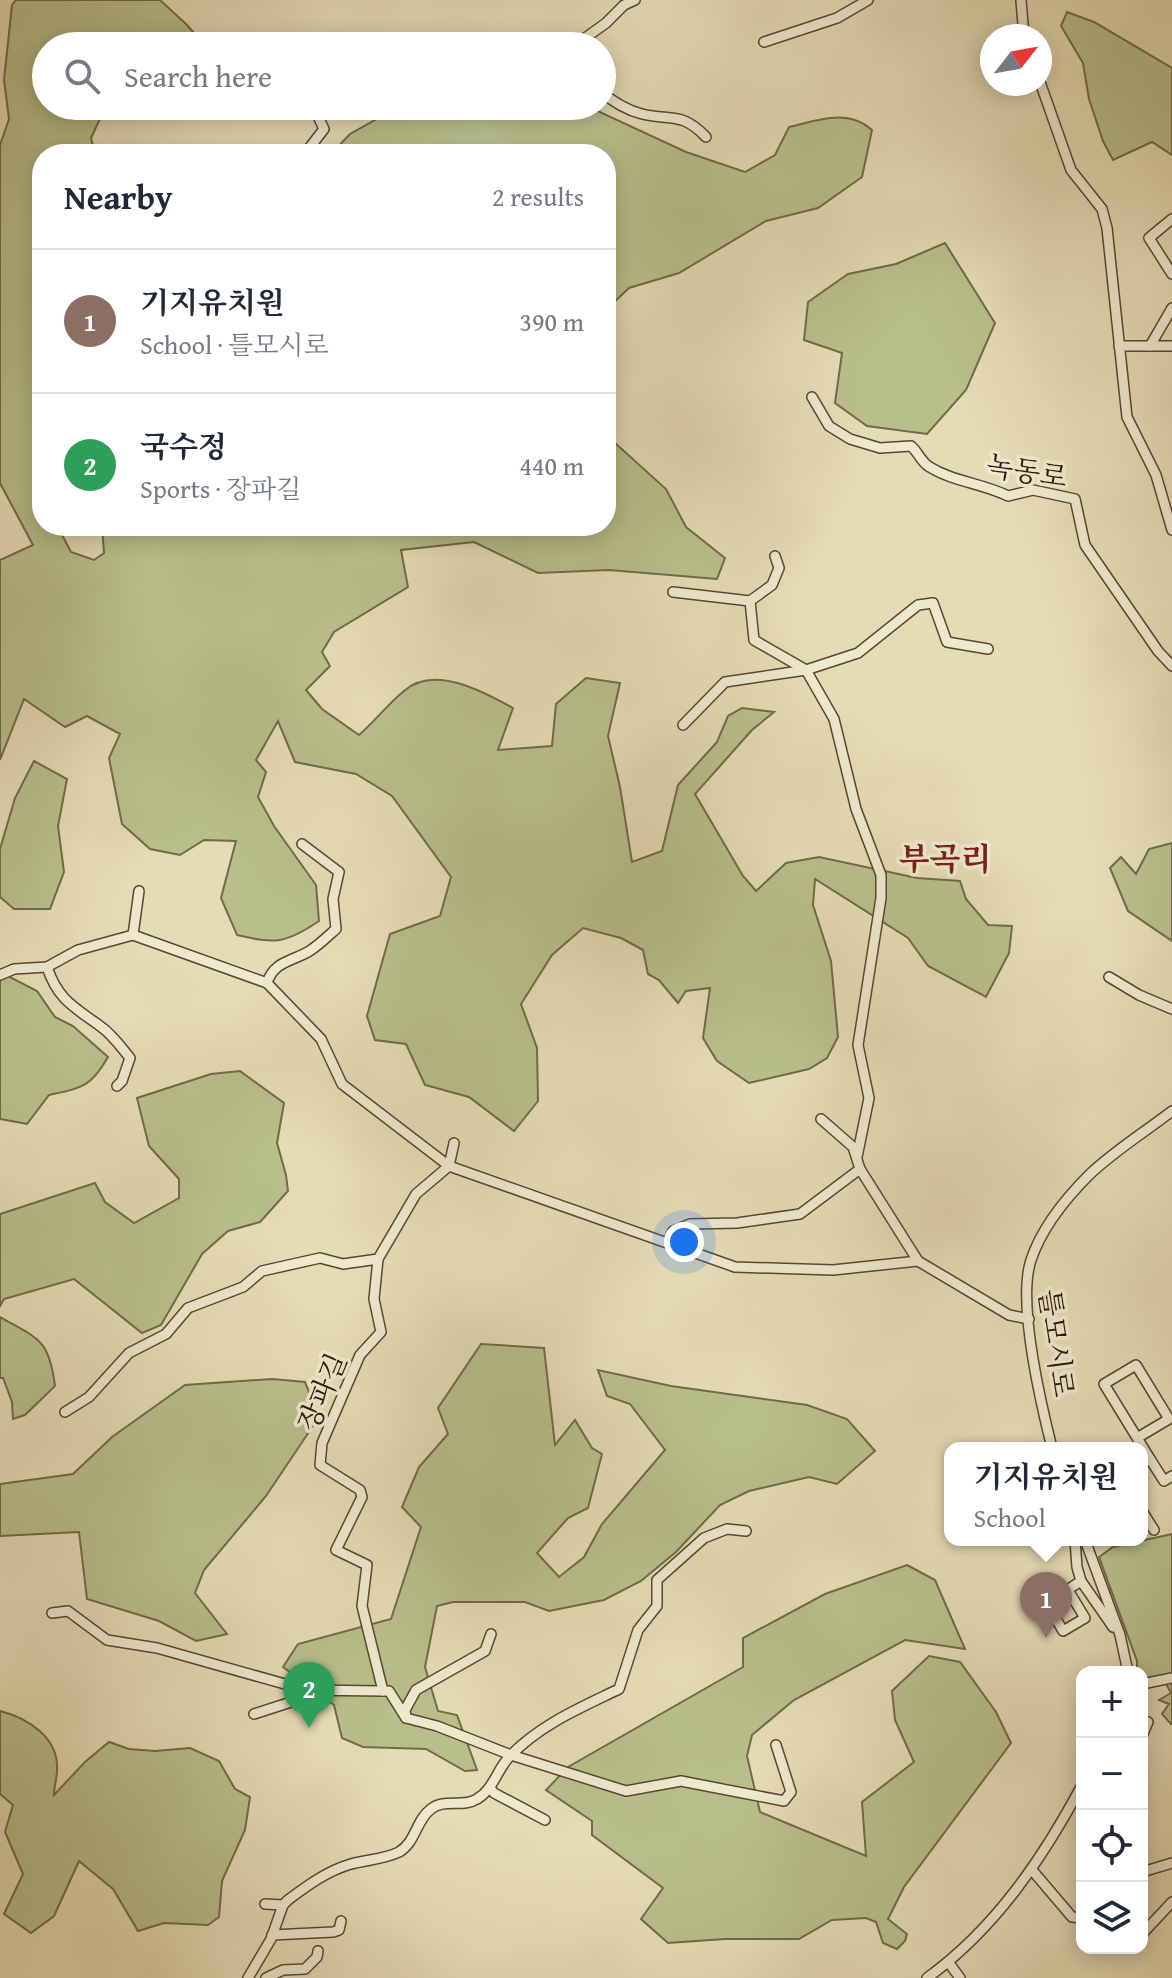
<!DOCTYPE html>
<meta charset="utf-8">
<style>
:root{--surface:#fff;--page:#f6f6f7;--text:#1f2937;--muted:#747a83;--line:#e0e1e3;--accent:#1a73e8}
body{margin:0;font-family:"Gentium Book Plus","Noto Serif KR",serif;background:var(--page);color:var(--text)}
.controls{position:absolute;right:24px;bottom:24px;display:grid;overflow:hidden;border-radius:16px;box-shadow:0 4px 20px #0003}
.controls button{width:72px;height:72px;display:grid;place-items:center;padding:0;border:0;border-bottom:2px solid var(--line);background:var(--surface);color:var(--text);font:40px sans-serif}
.compass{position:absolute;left:980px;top:24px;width:72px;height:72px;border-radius:50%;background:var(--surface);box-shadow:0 4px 20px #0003;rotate:59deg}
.you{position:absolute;left:684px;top:1242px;width:28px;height:28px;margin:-20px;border:6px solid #fff;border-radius:50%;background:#1a73e8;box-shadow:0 0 0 12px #1a73e833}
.badge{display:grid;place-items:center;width:52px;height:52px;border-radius:50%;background:var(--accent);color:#fff;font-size:26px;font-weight:700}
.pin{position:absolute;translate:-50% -66px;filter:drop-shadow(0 2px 4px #0008)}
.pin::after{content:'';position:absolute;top:42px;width:28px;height:24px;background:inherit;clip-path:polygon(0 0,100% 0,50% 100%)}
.popup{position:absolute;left:944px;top:1442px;width:204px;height:104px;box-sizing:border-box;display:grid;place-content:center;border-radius:16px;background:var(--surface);filter:drop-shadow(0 2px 6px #0005);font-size:26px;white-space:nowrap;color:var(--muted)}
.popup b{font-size:30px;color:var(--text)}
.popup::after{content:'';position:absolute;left:50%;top:100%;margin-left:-16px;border:16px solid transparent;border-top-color:var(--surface)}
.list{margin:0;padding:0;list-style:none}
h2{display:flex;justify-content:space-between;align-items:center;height:104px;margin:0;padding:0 32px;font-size:34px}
h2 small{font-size:26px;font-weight:400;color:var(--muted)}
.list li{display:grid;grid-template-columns:52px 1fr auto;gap:24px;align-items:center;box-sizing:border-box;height:144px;padding:0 32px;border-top:2px solid var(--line)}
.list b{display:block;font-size:30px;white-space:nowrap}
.list p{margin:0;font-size:26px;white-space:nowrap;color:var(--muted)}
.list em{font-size:26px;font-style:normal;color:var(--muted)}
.icon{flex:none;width:44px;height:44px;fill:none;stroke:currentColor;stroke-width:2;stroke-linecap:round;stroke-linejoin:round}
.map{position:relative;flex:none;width:1172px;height:1978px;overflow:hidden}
.search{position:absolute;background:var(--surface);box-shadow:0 4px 20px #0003;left:32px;top:32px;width:584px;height:88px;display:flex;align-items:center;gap:20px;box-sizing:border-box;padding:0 28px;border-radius:44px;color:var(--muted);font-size:30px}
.panel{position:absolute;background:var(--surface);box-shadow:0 4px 20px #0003;left:32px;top:144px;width:584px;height:392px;border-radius:32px}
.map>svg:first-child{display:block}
.green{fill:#b8bf8b;stroke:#726a48;stroke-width:2}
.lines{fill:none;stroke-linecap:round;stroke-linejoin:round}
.minor-casing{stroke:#5a4731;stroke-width:12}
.minor{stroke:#eee8cf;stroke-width:9}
.labels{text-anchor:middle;stroke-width:7;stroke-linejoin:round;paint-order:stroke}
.street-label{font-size:28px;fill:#2b1605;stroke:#eee8cf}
.quarter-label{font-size:32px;font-weight:bold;fill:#7a1f14;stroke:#eee8cf}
</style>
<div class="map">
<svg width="1172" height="1978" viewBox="0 0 1172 1978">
<rect width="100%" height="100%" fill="#e5dbb5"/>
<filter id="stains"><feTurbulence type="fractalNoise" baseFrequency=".0025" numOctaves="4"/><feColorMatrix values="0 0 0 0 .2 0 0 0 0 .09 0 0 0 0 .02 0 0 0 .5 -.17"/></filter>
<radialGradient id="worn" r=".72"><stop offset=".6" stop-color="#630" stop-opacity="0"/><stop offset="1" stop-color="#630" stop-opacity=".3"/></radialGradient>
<g class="green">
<path d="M16,0H160L187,25L205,46H46V106H106L91,138L95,154H42V370L34,377L42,387V526H61V533L71,552L94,560L104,553L102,526H606V426L615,443L666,489L686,527L725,558L717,579L609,570L538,573L474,542L401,550L408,587L334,632L322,652L330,666L306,690L322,709L359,735C375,721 388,704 404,691C434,664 484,692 513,708L498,750L552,746L556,704L586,678L620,683L608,736L620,787L632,862L662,851L678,785L717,742L728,716L742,708L774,712L752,730L695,794L743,876L756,891L786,863L819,857L917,878L960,881L966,899L988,925L1012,926L1009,953L986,997L928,966L908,938L815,879L813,905L831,961L838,1037L827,1058L809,1069L749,1083L717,1061L703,1038L710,988L686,991L678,1003L659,980L648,974L643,950L621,938L583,928L552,955L521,1004L537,1048L538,1101L514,1131L469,1097L425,1085L406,1044L375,1040L367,1016L390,934L440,916L451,877L392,796L356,774L295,762L278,721L256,760L266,772L258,797L274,826L316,885L319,921C285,944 276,944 237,935L221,898L236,841L204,840L180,855L150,849L122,824L109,758L120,734L87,716L65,727L24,699L0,760V560L33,545L0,483V145L9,119L4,80L12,5Z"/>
<polygon points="1067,12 1094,22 1172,68 1172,155 1152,142 1113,160 1103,141 1089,99 1083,63 1061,26"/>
<path d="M400,106H587L686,152L745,172L775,155L789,127C818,120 848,108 872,130L862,177L818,208L766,221L679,273L629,288L606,310V154H331L350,134Z"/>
<polygon points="945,243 995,323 966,390 927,434 867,426 835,403 842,353 804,340 808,302 848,274 896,264"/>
<polygon points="34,761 67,779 58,826 64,872 50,909 14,909 0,897 0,849 15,798"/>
<polygon points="1172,843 1172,941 1128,911 1110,868 1121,857 1136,874 1149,849"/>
<path d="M0,972L37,991L55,1017L73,1026L108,1057C91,1087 82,1088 49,1095L27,1124L0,1119Z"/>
<polygon points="240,1071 284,1103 277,1143 286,1175 288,1191 260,1222 228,1231 202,1254 161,1325 142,1333 74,1279 4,1299 0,1306 0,1214 95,1183 105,1202 134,1223 179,1198 179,1179 149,1146 137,1098 211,1074"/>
<path d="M0,1317C39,1339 49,1339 55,1386L25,1415L13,1419L12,1402L3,1378H0Z"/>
<polygon points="481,1344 544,1348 555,1445 575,1420 592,1448 602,1454 588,1508 568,1518 537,1553 559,1577 584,1557 602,1524 665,1450 630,1404 607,1396 598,1370 671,1386 807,1405 847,1419 875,1451 837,1484 809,1477 749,1491 720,1505 676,1552 641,1581 604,1600 549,1611 525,1602 453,1602 437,1606 425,1667 438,1711 457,1715 477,1770 465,1771 426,1749 363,1747 342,1738 334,1705 283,1667 298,1644 391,1619 421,1527 402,1507 419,1467 448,1434 438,1408"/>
<polygon points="272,1379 305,1382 319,1417 266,1496 204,1570 195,1593 227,1634 196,1641 159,1621 87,1599 79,1532 0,1536 0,1484 73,1474 112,1437 185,1385"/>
<polygon points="1172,1534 1172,1724 1171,1724 1162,1714 1169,1704 1159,1700 1171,1693 1164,1680 1142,1683 1142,1672 1137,1672 1137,1661 1099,1557 1113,1547"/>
<polygon points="907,1565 935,1580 965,1649 905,1640 794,1700 752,1735 747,1756 760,1812 866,1856 862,1802 914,1762 895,1720 892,1691 929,1656 960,1662 996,1712 1011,1743 904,1887 888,1919 907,1934 905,1941 897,1949 883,1943 876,1922 866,1918 832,1920 799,1939 725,1939 668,1943 641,1919 663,1888 592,1835 592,1821 546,1790 568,1767 743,1667 743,1638 825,1594"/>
<path d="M0,1711C27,1718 59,1737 57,1770C57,1778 54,1787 54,1795L85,1762L109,1742L129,1749L155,1751L190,1748L219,1761L235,1789L250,1797L245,1830L222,1881L219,1917L208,1925L164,1923L138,1931L113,1889L79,1861L54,1916L31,1933L4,1914L23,1874L5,1832L13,1805L0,1794Z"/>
</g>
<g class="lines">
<g class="minor-casing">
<g id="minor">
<polyline points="1021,1 1024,36"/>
<polyline points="764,42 837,18 868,0"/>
<polyline points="574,46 606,23 624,5 635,0"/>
<polyline points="1040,82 1071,170 1102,209 1107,228 1127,417 1156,475 1172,530"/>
<path d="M602,93C615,102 626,110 642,114C671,121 681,111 706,137"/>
<polyline points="218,154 307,151 324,129 314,108 320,106"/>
<polyline points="1172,219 1149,238 1172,274"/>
<polyline points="1119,346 1172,346"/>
<polyline points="1150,346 1172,308"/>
<path d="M812,397L829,426L850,439L880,448L911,446C918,452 920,460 928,466C953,482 982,483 1008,496L1033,490L1075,499L1085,545L1158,651L1172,666"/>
<polyline points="775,556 779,568 772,585 750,601 754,640 806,670 834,719 856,809 881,875 881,898 858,1045 869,1098 857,1157"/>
<polyline points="673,592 750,601"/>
<polyline points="683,725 725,682 806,670 858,653 918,605 933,603 947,642 988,649"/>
<polyline points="133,935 139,891"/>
<path d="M47,967C58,1000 74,1007 100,1026C112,1034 121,1047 130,1058L122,1081L117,1086"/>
<polyline points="0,975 14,969 47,967 78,950 133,935 267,983 321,1039 342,1084 449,1166 735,1267 833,1270 918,1261 1009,1315 1029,1319"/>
<polyline points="1109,977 1139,995 1172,1009"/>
<path d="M267,983C274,960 295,961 311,950C320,944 328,936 336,929L333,899L339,872L302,844"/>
<polyline points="821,1119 853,1147 860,1169 918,1261"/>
<polyline points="668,1243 673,1231 690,1224 737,1223 800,1214 860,1169"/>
<polyline points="378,1259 374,1299 381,1332 360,1355 322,1443 320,1465 360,1490 362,1497 336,1550 367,1565 362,1606 383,1691 389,1691 406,1718 437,1726 511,1755 626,1791 681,1781 784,1801 791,1792 776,1745"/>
<polyline points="65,1412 89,1397 129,1353 166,1334 188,1308 243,1287 262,1271 320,1258 343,1264 378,1259 416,1194 449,1166 454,1143"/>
<polyline points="1137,1438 1169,1419 1136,1365 1104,1384 1150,1459 1142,1464"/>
<path d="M1052,1448C1041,1404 1017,1302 1031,1260C1042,1227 1065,1199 1089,1175C1114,1151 1145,1132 1172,1111"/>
<polyline points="1150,1459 1164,1481 1172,1476"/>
<polyline points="1142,1511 1154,1530"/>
<polyline points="1085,1540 1120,1635 1128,1672"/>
<polyline points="1081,1581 1113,1627"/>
<polyline points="1068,1590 1085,1618 1063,1631 1047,1603 1081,1581 1077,1567 1075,1540"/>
<polyline points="52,1613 68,1611 107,1640 157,1648 306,1690 383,1691"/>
<polyline points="1142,1684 1172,1678"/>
<polyline points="254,1714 291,1702 306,1690"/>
<polyline points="406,1718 405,1710 416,1690 485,1651 491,1634"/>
<polyline points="1142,1736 1148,1722"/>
<polyline points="490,1788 494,1793 545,1820"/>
<polyline points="1032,1870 1072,1917 1082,1918"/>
<polyline points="1142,1872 1172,1863"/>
<polyline points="265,1904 283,1905"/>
<polyline points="1144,1932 1172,1902"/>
<polyline points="272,1935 333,1932 339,1930 341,1921"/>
<polyline points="949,1963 960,1978"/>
<path d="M248,1978L271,1939L283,1905L288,1900C308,1885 327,1871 351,1864C366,1860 385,1859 399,1852C416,1842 416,1820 431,1809C444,1798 463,1808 477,1799C494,1789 497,1769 510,1756C541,1724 580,1708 619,1689L638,1630L657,1606V1580L704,1538L727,1529L746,1531"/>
<polyline points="266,1978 283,1970 305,1969 317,1957 318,1951"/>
<path d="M927,1978C995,1929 1043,1858 1082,1785"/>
</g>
</g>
<use href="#minor" class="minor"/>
</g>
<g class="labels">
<g class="street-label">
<text transform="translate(1027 471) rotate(9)" y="10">녹동로</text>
<text transform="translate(1057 1343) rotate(82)" y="10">틀모시로</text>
<text transform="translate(322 1392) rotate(-67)" y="10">장파길</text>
</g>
<g class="quarter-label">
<text x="945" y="870">부곡리</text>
</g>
</g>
<rect width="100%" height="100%" filter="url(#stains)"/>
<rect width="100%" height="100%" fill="url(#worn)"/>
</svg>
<div class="controls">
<button>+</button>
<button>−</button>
<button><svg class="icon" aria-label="locate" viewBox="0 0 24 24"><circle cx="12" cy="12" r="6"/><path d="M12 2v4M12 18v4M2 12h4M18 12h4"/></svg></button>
<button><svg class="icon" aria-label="layers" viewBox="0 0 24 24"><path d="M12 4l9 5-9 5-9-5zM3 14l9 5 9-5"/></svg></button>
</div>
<svg class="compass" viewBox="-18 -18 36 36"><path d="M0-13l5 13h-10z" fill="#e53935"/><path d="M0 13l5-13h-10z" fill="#747a83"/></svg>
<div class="you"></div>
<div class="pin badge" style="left:1046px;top:1638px;background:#8d6e63">1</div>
<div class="popup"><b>기지유치원</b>School</div>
<div class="pin badge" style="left:309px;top:1728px;background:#2e9e5b">2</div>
<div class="search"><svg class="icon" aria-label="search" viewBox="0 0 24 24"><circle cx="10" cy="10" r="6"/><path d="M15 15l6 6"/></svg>Search here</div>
<section class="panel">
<h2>Nearby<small>2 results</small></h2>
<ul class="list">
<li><span class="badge" style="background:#8d6e63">1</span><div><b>기지유치원</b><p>School · 틀모시로</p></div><em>390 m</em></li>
<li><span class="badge" style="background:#2e9e5b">2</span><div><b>국수정</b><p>Sports · 장파길</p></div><em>440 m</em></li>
</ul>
</section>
</div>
